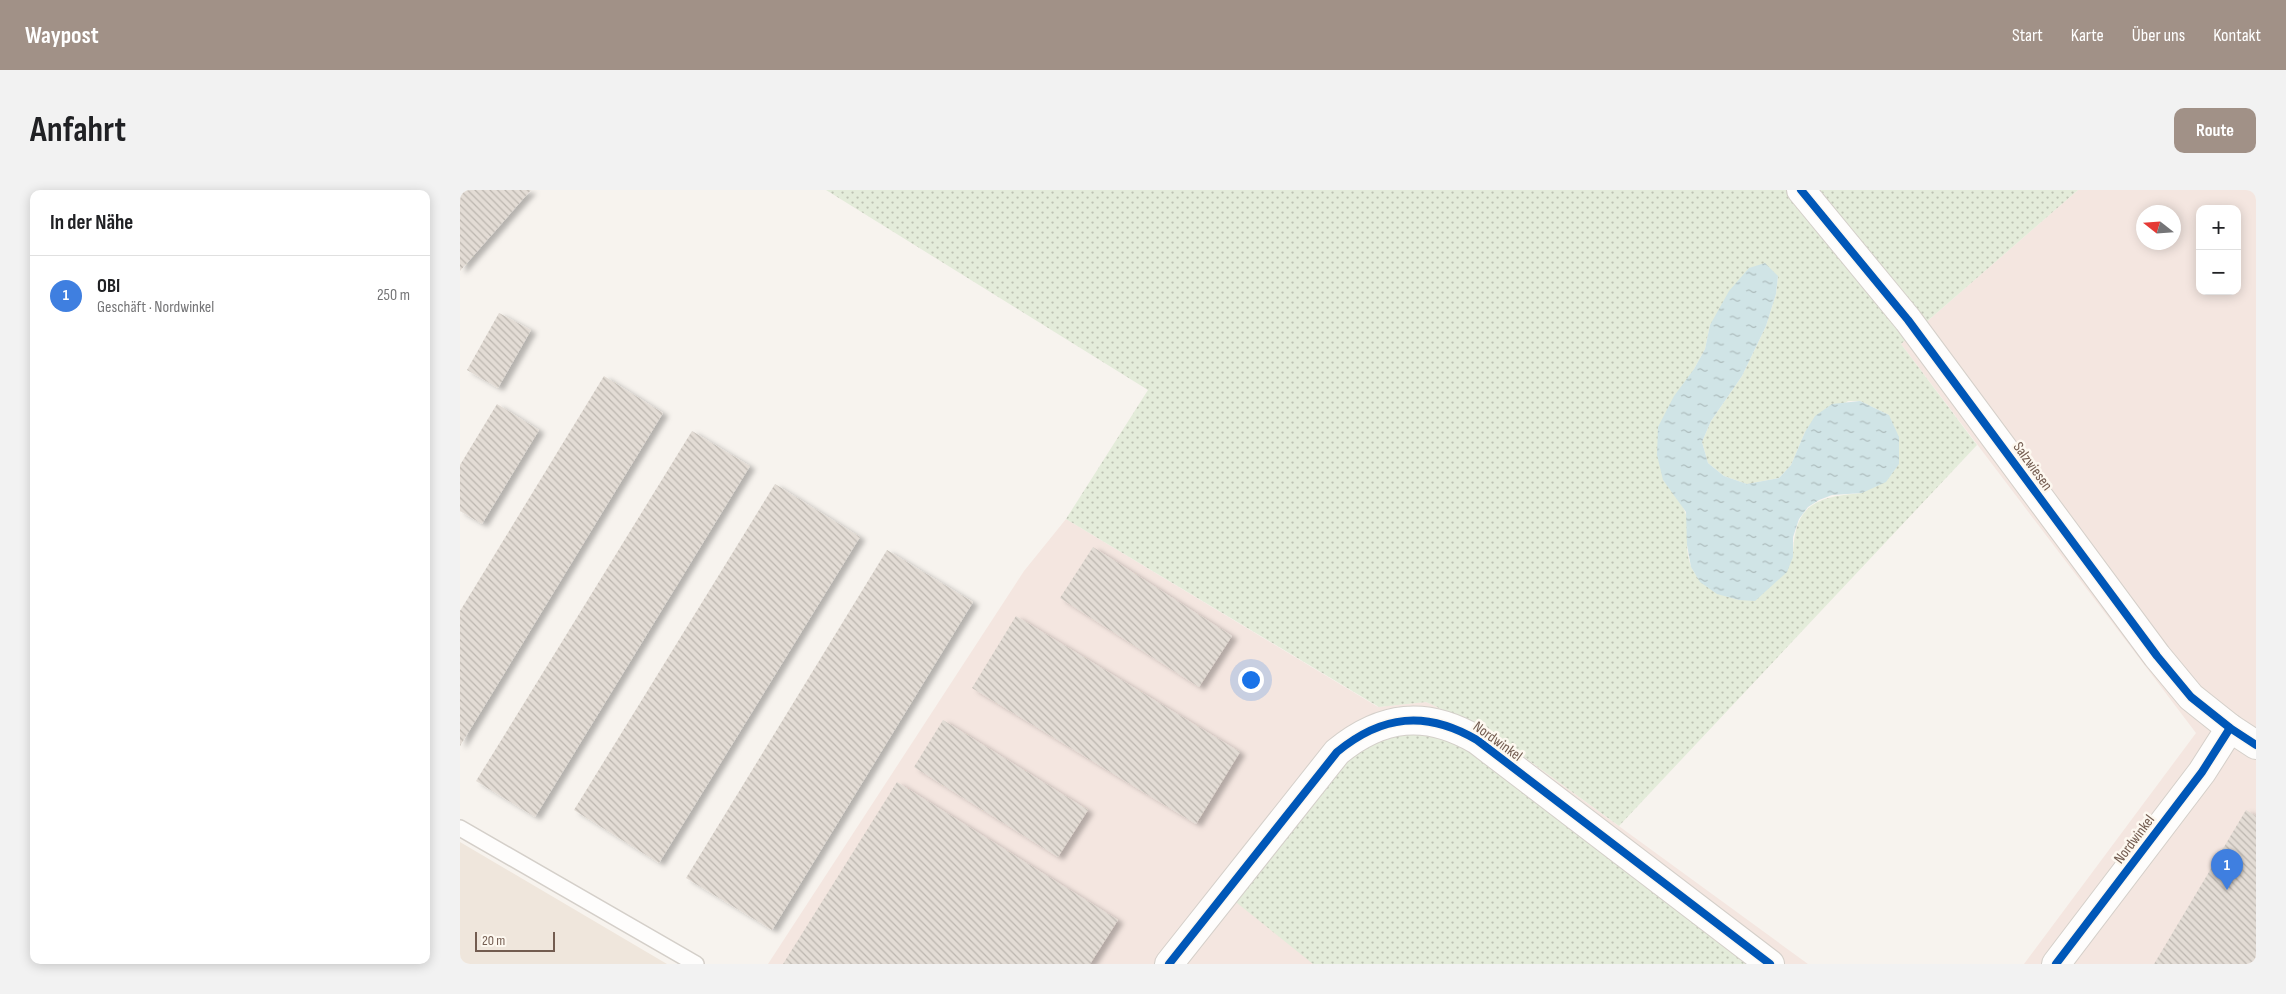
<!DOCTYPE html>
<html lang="de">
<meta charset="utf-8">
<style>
:root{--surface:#fff;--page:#f2f2f2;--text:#202124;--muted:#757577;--line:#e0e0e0;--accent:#a19187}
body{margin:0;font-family:"Sofia Sans Condensed",sans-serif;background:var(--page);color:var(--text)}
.controls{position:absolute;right:15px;top:15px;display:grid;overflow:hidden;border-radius:10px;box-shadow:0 2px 12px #0003}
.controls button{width:45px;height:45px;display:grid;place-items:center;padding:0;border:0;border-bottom:1px solid var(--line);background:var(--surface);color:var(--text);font:25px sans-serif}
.compass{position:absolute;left:1676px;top:15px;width:45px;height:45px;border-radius:50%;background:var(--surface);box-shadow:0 2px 12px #0003;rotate:287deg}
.scale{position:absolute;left:15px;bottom:12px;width:80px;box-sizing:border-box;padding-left:5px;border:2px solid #735c50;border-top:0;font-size:14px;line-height:18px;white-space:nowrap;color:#735c50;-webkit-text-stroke:4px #fdf8f0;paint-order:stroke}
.you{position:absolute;left:790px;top:489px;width:18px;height:18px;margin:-12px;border:4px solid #fff;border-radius:50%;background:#1a73e8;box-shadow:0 0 0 8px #1a73e833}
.badge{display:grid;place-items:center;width:32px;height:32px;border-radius:50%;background:var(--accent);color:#fff;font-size:16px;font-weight:700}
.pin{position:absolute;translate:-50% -41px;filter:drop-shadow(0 1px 2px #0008)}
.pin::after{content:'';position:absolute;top:26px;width:18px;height:15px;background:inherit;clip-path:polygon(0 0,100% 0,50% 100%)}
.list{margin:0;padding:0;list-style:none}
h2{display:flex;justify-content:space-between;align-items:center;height:65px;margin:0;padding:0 20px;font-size:21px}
h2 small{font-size:16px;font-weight:400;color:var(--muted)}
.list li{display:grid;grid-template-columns:32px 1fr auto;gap:15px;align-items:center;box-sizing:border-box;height:80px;padding:0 20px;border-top:1px solid var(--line)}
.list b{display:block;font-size:19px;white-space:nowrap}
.list p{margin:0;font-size:16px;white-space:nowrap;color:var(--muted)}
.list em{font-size:16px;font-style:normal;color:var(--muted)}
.map{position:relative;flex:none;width:1796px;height:774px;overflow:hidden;border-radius:10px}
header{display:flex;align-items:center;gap:30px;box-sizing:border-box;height:70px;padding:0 25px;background:var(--accent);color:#fff}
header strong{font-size:24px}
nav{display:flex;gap:28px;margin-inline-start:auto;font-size:18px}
.intro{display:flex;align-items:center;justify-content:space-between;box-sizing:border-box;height:120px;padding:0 30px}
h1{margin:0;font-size:35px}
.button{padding:12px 22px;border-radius:10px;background:var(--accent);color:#fff;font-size:18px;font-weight:700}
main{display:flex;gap:30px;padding:0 30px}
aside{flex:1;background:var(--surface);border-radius:10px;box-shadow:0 2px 12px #0003}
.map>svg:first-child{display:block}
.residential{fill:#efe6dc}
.commercial{fill:#f4e6e0;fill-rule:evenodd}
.grass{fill:url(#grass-dots);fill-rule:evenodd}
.water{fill:url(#water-ripples)}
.building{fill:url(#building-back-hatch);filter:url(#shadow)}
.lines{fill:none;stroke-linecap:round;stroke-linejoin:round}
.service-casing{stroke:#d4cfc9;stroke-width:18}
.minor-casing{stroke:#d4cfc9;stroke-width:30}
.service{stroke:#fefdfc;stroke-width:15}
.minor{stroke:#fefdfc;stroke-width:28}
.cycleway-casing{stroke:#fdf8f0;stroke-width:11}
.cycleway{stroke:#0057b8;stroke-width:8}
.labels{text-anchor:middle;stroke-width:5;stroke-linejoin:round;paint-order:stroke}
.street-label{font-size:15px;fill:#735c50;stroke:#fdf8f0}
</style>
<header>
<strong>Waypost</strong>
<nav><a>Start</a><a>Karte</a><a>Über uns</a><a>Kontakt</a></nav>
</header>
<div class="intro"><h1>Anfahrt</h1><a class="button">Route</a></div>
<main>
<aside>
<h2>In der Nähe<small></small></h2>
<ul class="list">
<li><span class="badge" style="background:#3f7fe0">1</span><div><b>OBI</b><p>Geschäft · Nordwinkel</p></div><em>250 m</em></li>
</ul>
</aside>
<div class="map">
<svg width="1796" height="774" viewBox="0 0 1796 774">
<defs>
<pattern id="grass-dots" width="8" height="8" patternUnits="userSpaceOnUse" patternTransform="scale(1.25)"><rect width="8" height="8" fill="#e4ecda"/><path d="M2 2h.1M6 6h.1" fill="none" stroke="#bdc2b3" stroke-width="1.8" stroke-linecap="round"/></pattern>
<pattern id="water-ripples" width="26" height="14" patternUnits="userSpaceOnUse" patternTransform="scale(1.25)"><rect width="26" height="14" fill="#d0e4e6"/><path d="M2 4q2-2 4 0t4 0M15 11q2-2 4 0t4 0" fill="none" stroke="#adbcbd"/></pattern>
<pattern id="building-back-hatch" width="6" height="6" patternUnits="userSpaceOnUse" patternTransform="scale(1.25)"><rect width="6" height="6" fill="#e3dcd5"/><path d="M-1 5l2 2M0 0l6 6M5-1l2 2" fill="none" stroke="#bcb6af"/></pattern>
<filter id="shadow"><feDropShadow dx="5.5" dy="3" stdDeviation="2.5" flood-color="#0004"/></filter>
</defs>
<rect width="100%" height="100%" fill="#f7f3ee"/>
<polygon class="residential" points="0,652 207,774 0,774"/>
<g class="commercial">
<path d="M1618,0H1796V774H1564L1736,543L1441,154ZM1740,19H1777V101H1740ZM1684,22H1714V52H1684Z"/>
<polygon points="606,329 918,517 966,512 1027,540 1348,774 308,774 564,381"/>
</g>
<g class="grass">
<path d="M366,0H1618L1441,154L1517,255L1159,636L1027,540L966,512L919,517L606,329L688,200ZM1318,86L1316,104L1306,136L1282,186L1251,231L1242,252L1248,273L1264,286L1287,294L1319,288L1331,275L1345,242L1388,211H1400L1429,225L1402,303C1354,307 1334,315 1333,367L1279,410C1248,401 1227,388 1227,353C1227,343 1229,331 1225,322C1221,310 1211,300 1203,290L1234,179L1245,159L1250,135Z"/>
<polygon points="956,540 1019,561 1289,774 853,774 772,709 857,598 901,558"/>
</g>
<polygon class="water" points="1305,73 1318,86 1316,104 1306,136 1282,186 1251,231 1242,252 1248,273 1264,286 1287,294 1319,288 1331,275 1345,242 1355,226 1372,214 1400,211 1429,225 1439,247 1439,274 1426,292 1402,303 1372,305 1359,310 1348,317 1339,329 1333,347 1333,367 1327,382 1295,411 1279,410 1257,404 1240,392 1231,377 1227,355 1226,322 1203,290 1197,265 1198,237 1214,206 1234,179 1245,159 1250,135 1269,101 1289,78"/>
<g class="building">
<polygon points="0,0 71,0 0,81"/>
<polygon points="39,123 71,140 38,198 7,180"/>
<polygon points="144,186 203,223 0,556 0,421"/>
<polygon points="37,214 79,240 22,334 0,321 0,275"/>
<polygon points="232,241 290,276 75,627 16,591"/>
<polygon points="315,294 400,347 199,673 114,620"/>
<polygon points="633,357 772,446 739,497 600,408"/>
<polygon points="427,360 513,412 312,740 226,688"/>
<polygon points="556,426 780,562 736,634 512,498"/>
<polygon points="483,530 628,620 598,667 454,577"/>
<polygon points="437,592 658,730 630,774 323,774"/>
<polygon points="1786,620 1796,626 1796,774 1694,774"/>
</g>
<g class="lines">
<g class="service-casing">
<polyline id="service" points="0,638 236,774"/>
</g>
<g class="minor-casing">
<g id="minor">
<polyline points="1341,0 1448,130 1697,466 1731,507 1770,538 1796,555"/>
<path d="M709,774L877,562C922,525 966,520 1017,550L1310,774"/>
<polyline points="1596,774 1742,582 1770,538"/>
</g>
</g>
<use href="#service" class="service"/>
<use href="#minor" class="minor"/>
<g class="cycleway-casing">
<g id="cycleway">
<polyline points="1341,0 1448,130 1697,466 1731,507 1770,538 1796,555"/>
<path d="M709,774L877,562C922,525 966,520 1017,550L1310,774"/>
<polyline points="1596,774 1742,582 1770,538"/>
</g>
</g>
<use href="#cycleway" class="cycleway"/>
</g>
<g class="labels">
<g class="street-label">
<text transform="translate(1573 276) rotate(54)" y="5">Salzwiesen</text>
<text transform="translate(1038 551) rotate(36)" y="5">Nordwinkel</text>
<text transform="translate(1674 649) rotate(-53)" y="5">Nordwinkel</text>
</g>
</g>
</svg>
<div class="controls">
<button>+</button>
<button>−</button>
</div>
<svg class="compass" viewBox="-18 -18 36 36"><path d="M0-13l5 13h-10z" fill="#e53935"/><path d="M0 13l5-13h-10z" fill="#757577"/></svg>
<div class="scale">20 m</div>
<div class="you"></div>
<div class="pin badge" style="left:1767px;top:700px;background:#3f7fe0">1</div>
</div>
</main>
